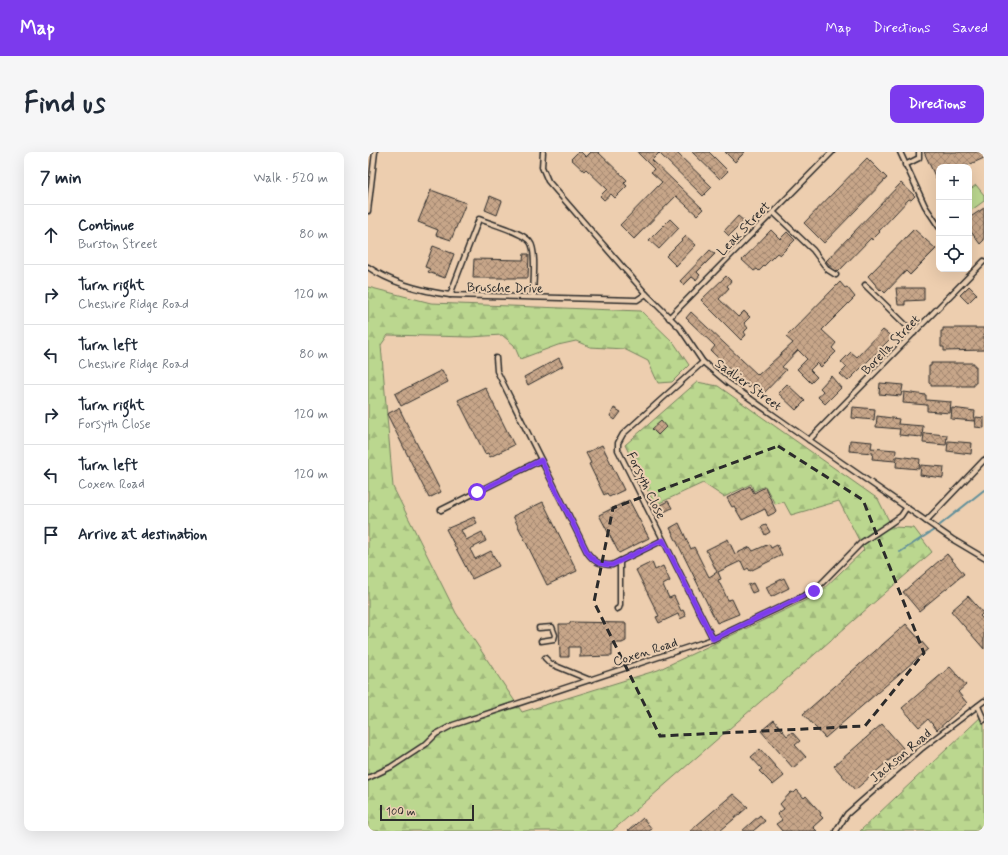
<!DOCTYPE html>
<meta charset="utf-8">
<style>
:root{--surface:#fff;--page:#f6f6f7;--text:#1f2937;--muted:#747a83;--line:#e0e1e3;--accent:#7c3aed}
body{margin:0;font-family:Mynerve,sans-serif;background:var(--page);color:var(--text)}
.controls{position:absolute;right:12px;top:12px;display:grid;overflow:hidden;border-radius:8px;box-shadow:0 4px 16px #0002}
.controls button{width:36px;height:36px;display:grid;place-items:center;padding:0;border:0;border-bottom:1px solid var(--line);background:var(--surface);color:var(--text);font:20px sans-serif}
.scale{position:absolute;left:12px;bottom:10px;width:94px;box-sizing:border-box;padding-left:4px;border:2px solid #2b2b2b;border-top:0;font-size:11px;line-height:14px;white-space:nowrap;color:#2b2b2b;-webkit-text-stroke:3px #eaceb1;paint-order:stroke}
.stop{position:absolute;width:12px;height:12px;margin:-9px;border:3px solid #7c3aed;border-radius:50%;background:#fff}
.stop.end{background:#7c3aed;border-color:#fff;box-shadow:0 1px 4px #0008}
.list{margin:0;padding:0;list-style:none}
h2{display:flex;justify-content:space-between;align-items:center;height:52px;margin:0;padding:0 16px;font-size:17px}
h2 small{font-size:13px;font-weight:400;color:var(--muted)}
.list li{display:grid;grid-template-columns:26px 1fr auto;gap:12px;align-items:center;box-sizing:border-box;height:60px;padding:0 16px;border-top:1px solid var(--line)}
.list b{display:block;font-size:15px;white-space:nowrap}
.list p{margin:0;font-size:13px;white-space:nowrap;color:var(--muted)}
.list em{font-size:13px;font-style:normal;color:var(--muted)}
.icon{flex:none;width:22px;height:22px;fill:none;stroke:currentColor;stroke-width:2;stroke-linecap:round;stroke-linejoin:round}
.map{position:relative;flex:none;width:616px;height:679px;overflow:hidden;border-radius:8px}
header{display:flex;align-items:center;gap:24px;box-sizing:border-box;height:56px;padding:0 20px;background:var(--accent);color:#fff}
header strong{font-size:19px}
nav{display:flex;gap:22px;margin-inline-start:auto;font-size:14px}
.intro{display:flex;align-items:center;justify-content:space-between;box-sizing:border-box;height:96px;padding:0 24px}
h1{margin:0;font-size:28px}
.button{padding:10px 18px;border-radius:8px;background:var(--accent);color:#fff;font-size:14px;font-weight:700}
main{display:flex;gap:24px;padding:0 24px}
aside{flex:1;background:var(--surface);border-radius:8px;box-shadow:0 4px 16px #0002}
.map>svg:first-child{display:block}
.forest{fill:url(#forest-firs);stroke:#73815d}
.pitch{fill:#bbd78f;stroke:#73815d}
.lines{fill:none;stroke-linecap:round;stroke-linejoin:round}
.stream{stroke:#62909b;stroke-width:2}
.building{fill:url(#building-cross-hatch);stroke:#2b2b2b}
.service-casing{stroke:#2b2b2b;stroke-width:7}
.service{stroke:#eaceb1;stroke-width:4}
.route{stroke:#7c3aed;stroke-width:5}
.marked{fill:none;stroke:#2b2b2b;stroke-width:3;stroke-dasharray:8 5;stroke-linejoin:round}
.labels{text-anchor:middle;stroke-width:4;stroke-linejoin:round;paint-order:stroke}
.street-label{font-size:13px;fill:#2b2b2b;stroke:#eaceb1}
</style>
<header>
<strong>Map</strong>
<nav><a>Map</a><a>Directions</a><a>Saved</a></nav>
</header>
<div class="intro"><h1>Find us</h1><a class="button">Directions</a></div>
<main>
<aside>
<h2>7 min<small>Walk · 520 m</small></h2>
<ul class="list">
<li><svg class="icon" aria-label="ahead" viewBox="0 0 24 24"><path d="M12 20V5M6 11l6-6 6 6"/></svg><div><b>Continue</b><p>Burston Street</p></div><em>80 m</em></li>
<li><svg class="icon" aria-label="right" viewBox="0 0 24 24"><path d="M7 20v-9h11M14 6l5 5-5 5"/></svg><div><b>Turn right</b><p>Cheshire Ridge Road</p></div><em>120 m</em></li>
<li><svg class="icon" aria-label="left" viewBox="0 0 24 24"><path d="M17 20v-9H6M10 6l-5 5 5 5"/></svg><div><b>Turn left</b><p>Cheshire Ridge Road</p></div><em>80 m</em></li>
<li><svg class="icon" aria-label="right" viewBox="0 0 24 24"><path d="M7 20v-9h11M14 6l5 5-5 5"/></svg><div><b>Turn right</b><p>Forsyth Close</p></div><em>120 m</em></li>
<li><svg class="icon" aria-label="left" viewBox="0 0 24 24"><path d="M17 20v-9H6M10 6l-5 5 5 5"/></svg><div><b>Turn left</b><p>Coxen Road</p></div><em>120 m</em></li>
<li><svg class="icon" aria-label="arrive" viewBox="0 0 24 24"><path d="M6 21V4h12l-3 4 3 4H6"/></svg><div><b>Arrive at destination</b></div></li>
</ul>
</aside>
<div class="map">
<svg width="616" height="679" viewBox="0 0 616 679">
<defs>
<pattern id="forest-firs" width="22" height="20" patternUnits="userSpaceOnUse"><rect width="22" height="20" fill="#bbd78f"/><path d="M5 1l3.5 6h-7zM16 11l3.5 6h-7z" fill="#a1b97c"/></pattern>
<pattern id="building-cross-hatch" width="8" height="8" patternUnits="userSpaceOnUse"><rect width="8" height="8" fill="#c7a689"/><path d="M0 0l8 8M0 8l8-8" fill="none" stroke="#a28770"/></pattern>
</defs>
<rect width="100%" height="100%" fill="#edceaf"/>
<filter id="ink" filterUnits="userSpaceOnUse"><feTurbulence type="fractalNoise" baseFrequency=".025" numOctaves="2"/><feDisplacementMap in="SourceGraphic" scale="8" xChannelSelector="R" yChannelSelector="G"/><feConvolveMatrix kernelMatrix="1 2 1 2 8 2 1 2 1" color-interpolation-filters="sRGB"/></filter>
<g filter="url(#ink)">
<g class="forest">
<polygon points="0,135 63,151 273,159 306,191 321,213 304,230 290,231 280,209 256,197 222,195 208,189 190,193 152,207 146,193 134,183 102,185 20,183 13,193 25,335 88,461 154,560 290,518 449,443 496,398 471,349 423,363 416,350 407,352 397,334 386,339 383,332 356,345 335,331 287,353 257,293 329,230 350,234 510,347 524,375 546,376 564,400 244,679 0,679"/>
<polygon points="616,562 616,679 492,679"/>
</g>
<polygon class="pitch" points="608,33 616,43 616,49 601,60 601,38"/>
<g class="lines">
<g class="stream">
<polyline points="572,373 616,338"/>
<polyline points="532,400 566,378"/>
</g>
</g>
<g class="building">
<polygon points="210,0 213,0 218,5 223,0 230,0 259,28 256,31 259,34 247,46 243,42 236,48 232,44 239,37 218,17 216,19 203,7"/>
<polygon points="269,0 308,0 344,35 335,44 291,1 284,8 335,57 329,63 308,44 266,87 252,73 294,30 283,20 286,17"/>
<polygon points="324,0 341,0 360,19 352,27"/>
<polygon points="357,0 377,0 367,10"/>
<polygon points="556,0 616,0 616,6 596,15 571,15 571,33"/>
<polygon points="499,6 519,26 456,91 436,71"/>
<polygon points="533,31 547,44 543,48 541,47 511,79 512,80 504,88 503,86 470,120 465,117 458,109"/>
<polygon points="63,38 98,51 83,88 68,83 70,78 50,70"/>
<polygon points="122,44 134,49 129,63 117,58"/>
<polygon points="616,56 616,88 612,92 601,77 601,66"/>
<polygon points="370,64 376,69 361,84 356,79"/>
<polygon points="302,67 311,76 291,97 281,88"/>
<polygon points="546,77 568,97 542,123 538,119 517,141 513,137 512,138 500,124"/>
<polygon points="403,78 412,87 419,80 427,88 412,103 409,101 391,119 389,117 386,119 374,108"/>
<polygon points="318,84 328,93 308,114 298,104"/>
<polygon points="65,94 86,102 77,126 60,120 62,117 57,115"/>
<polygon points="342,98 347,102 329,120 332,123 328,128 324,125 316,133 312,129"/>
<polygon points="156,102 161,102 160,126 105,126 106,107 155,108"/>
<polygon points="358,124 363,129 359,134 361,136 351,147 370,165 376,159 382,165 376,171 380,176 376,180 378,183 373,188 333,148"/>
<polygon points="472,130 477,136 479,135 487,145 454,178 468,191 464,196 468,200 453,215 449,211 442,218 449,225 443,231 429,217 439,207 430,198 414,215 418,218 395,242 385,232 381,236 343,199 347,194 318,166 323,160 390,223 425,191 418,185"/>
<polygon points="601,134 609,142 600,151 592,143"/>
<polygon points="528,136 556,136 556,148 537,149 537,153 530,153"/>
<polygon points="575,176 616,176 616,198 576,199 576,195 573,195 573,179 575,179"/>
<polygon points="515,178 524,185 480,229 472,222 479,215 473,210 483,200 489,205"/>
<polygon points="191,206 195,214 160,233 156,225"/>
<polygon points="563,211 606,211 606,214 608,214 608,231 606,231 606,234 563,234 563,231 561,231 561,214 563,214"/>
<polygon points="74,218 80,230 33,254 27,242"/>
<polygon points="463,224 473,236 457,252 450,245 455,239 452,236"/>
<polygon points="512,231 535,233 533,244 511,242"/>
<polygon points="419,232 437,249 428,258 410,241"/>
<polygon points="117,235 146,293 122,305 120,301 117,302 90,248"/>
<polygon points="536,240 558,243 558,248 583,250 582,261 559,259 559,253 535,251"/>
<polygon points="485,255 507,257 506,268 484,266"/>
<polygon points="31,256 73,340 61,346 19,262"/>
<polygon points="246,256 253,260 247,268 242,264"/>
<polygon points="584,256 607,259 606,269 583,267"/>
<polygon points="509,264 531,267 530,272 555,274 554,285 531,283 532,277 508,275"/>
<polygon points="608,265 616,266 616,276 607,275"/>
<polygon points="293,269 298,275 290,283 284,277"/>
<polygon points="556,281 579,283 578,293 555,291"/>
<polygon points="482,288 504,290 503,296 528,298 527,309 504,307 505,301 481,299"/>
<polygon points="580,289 604,291 603,302 579,299"/>
<polygon points="234,293 256,338 241,345 239,341 236,343 221,312 223,311 218,301"/>
<polygon points="529,304 552,307 551,317 528,315"/>
<polygon points="553,313 576,315 575,326 552,323"/>
<polygon points="382,334 386,341 397,335 408,359 406,361 400,364 397,357 374,368 366,354 364,355 359,346"/>
<polygon points="261,348 281,386 251,401 231,363"/>
<polygon points="300,349 304,356 296,360 292,353"/>
<polygon points="175,350 209,419 179,433 145,364"/>
<polygon points="106,365 109,371 93,378 98,388 114,380 118,389 102,397 107,407 123,399 131,414 104,427 78,377"/>
<polygon points="311,371 323,397 326,395 341,425 349,420 338,398 360,387 367,402 382,395 385,399 401,392 403,396 409,393 414,403 382,419 380,416 377,418 373,409 350,420 353,427 350,428 360,448 364,447 371,462 349,471 302,376"/>
<polygon points="398,373 402,380 397,383 393,375"/>
<polygon points="579,402 596,422 551,459 535,440"/>
<polygon points="284,410 287,418 295,414 302,429 295,433 301,446 306,444 313,459 315,458 318,464 312,467 310,462 291,471 288,465 291,464 268,418"/>
<polygon points="416,426 421,436 403,445 398,435"/>
<polygon points="385,431 389,439 384,441 380,433"/>
<polygon points="600,444 615,461 612,464 616,468 616,497 583,459"/>
<polygon points="202,470 258,471 258,489 254,491 244,491 244,504 212,505 212,495 201,495 201,505 192,505 191,472 202,472"/>
<polygon points="538,472 560,497 457,586 435,562"/>
<polygon points="582,515 598,533 590,540 599,551 569,578 560,567 551,575 534,556"/>
<polygon points="406,568 419,584 424,580 432,589 427,593 438,605 425,616 393,579"/>
<polygon points="514,572 535,596 487,638 466,614"/>
<polygon points="392,597 416,624 405,633 391,619 394,617 383,605"/>
<polygon points="429,638 436,646 438,644 453,661 452,663 455,666 445,675 449,679 414,679 408,672 414,668 409,662 416,657 412,652 423,640 426,641"/>
<polygon points="365,642 380,655 352,679 322,679"/>
<polygon points="392,663 397,669 385,679 374,679"/>
<polygon points="275,666 284,677 281,679 260,679"/>
</g>
<g class="lines">
<g class="service-casing">
<g id="service">
<polyline points="175,0 174,15 180,29 278,142 312,176 335,210 360,231 441,288 584,387 616,406"/>
<polyline points="532,0 557,54 571,75"/>
<polyline points="537,13 551,6 551,0"/>
<polyline points="0,59 7,0"/>
<polyline points="405,60 445,98 460,118 468,123"/>
<path d="M0,115C25,132 53,139 82,143L269,148L278,142"/>
<polyline points="497,133 546,181"/>
<path d="M82,143L111,67C123,72 155,80 162,90C169,98 165,133 165,145"/>
<polyline points="301,166 464,0"/>
<path d="M128,206L129,219L219,400C226,410 232,413 244,413L295,388"/>
<polyline points="335,210 255,282 250,291 250,298 345,487"/>
<polyline points="441,288 616,109"/>
<polyline points="73,358 173,308"/>
<polyline points="558,369 616,308"/>
<polyline points="249,457 251,456 252,453 252,409"/>
<polyline points="171,476 184,475 187,483 186,487 173,489"/>
<polyline points="177,506 183,512 222,528"/>
<polyline points="610,554 616,568"/>
<polyline points="0,626 23,615 58,592 68,582 85,573 345,487 446,439 493,391 520,373 533,364 539,355"/>
<polyline points="468,679 479,662 553,597 616,549"/>
</g>
</g>
<use href="#service" class="service"/>
</g>
</g>
<g class="lines" filter="url(#ink)">
<path class="route" d="M109,340L173,308L219,400C226,410 232,413 244,413L295,388L345,487L446,439"/>
</g>
<path class="marked" d="M410,294L495,348L556,501L497,574L292,584L226,450L245,356Z"/>
<g class="labels">
<g class="street-label">
<text transform="translate(375 76) rotate(-46)" y="5">Leak Street</text>
<text transform="translate(137 135) rotate(1)" y="5">Brusche Drive</text>
<text transform="translate(522 192) rotate(-46)" y="5">Borella Street</text>
<text transform="translate(381 232) rotate(36)" y="5">Sadlier Street</text>
<text transform="translate(279 333) rotate(64)" y="5">Forsyth Close</text>
<text transform="translate(277 499) rotate(-18)" y="5">Coxen Road</text>
<text transform="translate(532 603) rotate(-40)" y="5">Jackson Road</text>
</g>
</g>
</svg>
<div class="controls">
<button>+</button>
<button>−</button>
<button><svg class="icon" aria-label="locate" viewBox="0 0 24 24"><circle cx="12" cy="12" r="6"/><path d="M12 2v4M12 18v4M2 12h4M18 12h4"/></svg></button>
</div>
<div class="scale">100 m</div>
<div class="stop" style="left:109px;top:340px"></div>
<div class="stop end" style="left:446px;top:439px"></div>
</div>
</main>
